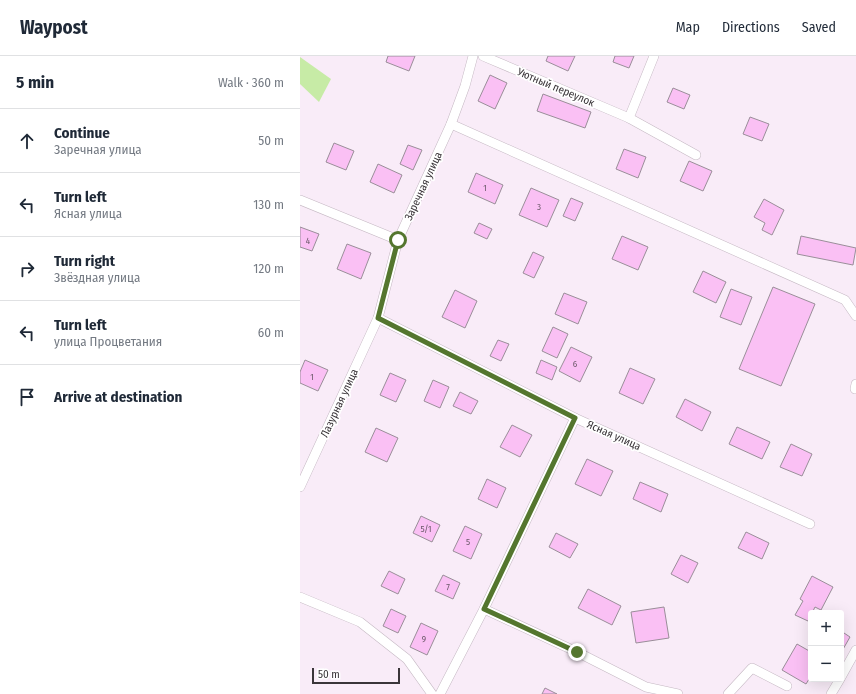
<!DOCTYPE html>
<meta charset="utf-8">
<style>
:root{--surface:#fff;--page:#f2f2f3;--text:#1f2937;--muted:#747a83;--line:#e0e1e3}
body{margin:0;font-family:"Fira Sans Condensed",sans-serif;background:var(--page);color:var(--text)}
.controls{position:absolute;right:12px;bottom:12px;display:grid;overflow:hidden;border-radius:4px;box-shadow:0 4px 16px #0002}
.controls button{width:36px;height:36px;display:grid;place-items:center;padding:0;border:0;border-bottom:1px solid var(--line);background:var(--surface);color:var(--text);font:20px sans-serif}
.scale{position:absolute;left:12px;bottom:10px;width:88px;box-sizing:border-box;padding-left:4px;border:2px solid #3a3539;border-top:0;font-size:11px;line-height:14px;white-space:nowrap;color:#3a3539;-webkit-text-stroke:3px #fff;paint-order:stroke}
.stop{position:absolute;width:12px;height:12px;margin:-9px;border:3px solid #54762e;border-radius:50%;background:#fff}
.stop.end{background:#54762e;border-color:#fff;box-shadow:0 1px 4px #0008}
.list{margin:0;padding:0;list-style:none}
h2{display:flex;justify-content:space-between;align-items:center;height:52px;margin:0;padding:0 16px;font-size:17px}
h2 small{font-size:13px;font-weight:400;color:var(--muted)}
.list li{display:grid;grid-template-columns:26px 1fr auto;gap:12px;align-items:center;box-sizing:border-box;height:64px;padding:0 16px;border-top:1px solid var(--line)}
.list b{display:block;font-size:15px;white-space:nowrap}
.list p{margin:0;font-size:13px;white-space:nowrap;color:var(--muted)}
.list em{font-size:13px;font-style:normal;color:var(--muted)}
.icon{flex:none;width:22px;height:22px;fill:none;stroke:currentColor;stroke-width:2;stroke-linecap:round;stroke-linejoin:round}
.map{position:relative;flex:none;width:556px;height:638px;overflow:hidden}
header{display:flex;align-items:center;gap:24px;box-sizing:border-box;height:56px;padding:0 20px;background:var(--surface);border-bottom:1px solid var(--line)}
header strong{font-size:19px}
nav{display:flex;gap:22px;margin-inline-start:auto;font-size:14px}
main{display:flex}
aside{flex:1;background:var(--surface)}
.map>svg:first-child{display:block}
.green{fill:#c7eba6}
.building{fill:#fac0f4;stroke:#9a8e99}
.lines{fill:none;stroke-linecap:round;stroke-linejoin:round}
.street-casing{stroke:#c5b8c3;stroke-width:10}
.street{stroke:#fff;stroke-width:9}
.route{stroke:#54762e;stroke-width:5}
.labels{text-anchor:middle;stroke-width:3.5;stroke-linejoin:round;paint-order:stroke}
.number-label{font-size:9px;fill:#6a5868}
.street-label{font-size:11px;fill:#3a3539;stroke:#fff}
</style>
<header>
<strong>Waypost</strong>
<nav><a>Map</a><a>Directions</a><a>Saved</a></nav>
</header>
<main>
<aside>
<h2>5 min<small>Walk · 360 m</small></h2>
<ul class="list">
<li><svg class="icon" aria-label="ahead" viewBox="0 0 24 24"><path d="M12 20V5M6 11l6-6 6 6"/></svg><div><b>Continue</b><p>Заречная улица</p></div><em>50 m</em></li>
<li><svg class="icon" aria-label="left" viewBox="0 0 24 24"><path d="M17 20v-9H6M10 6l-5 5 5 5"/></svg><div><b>Turn left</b><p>Ясная улица</p></div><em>130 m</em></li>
<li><svg class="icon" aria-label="right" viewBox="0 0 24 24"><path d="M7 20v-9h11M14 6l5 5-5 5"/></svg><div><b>Turn right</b><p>Звёздная улица</p></div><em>120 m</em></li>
<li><svg class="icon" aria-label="left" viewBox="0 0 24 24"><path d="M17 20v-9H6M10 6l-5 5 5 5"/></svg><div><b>Turn left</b><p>улица Процветания</p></div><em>60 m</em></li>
<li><svg class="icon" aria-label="arrive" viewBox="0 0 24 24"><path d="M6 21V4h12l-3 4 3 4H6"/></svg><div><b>Arrive at destination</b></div></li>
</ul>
</aside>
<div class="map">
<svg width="556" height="638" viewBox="0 0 556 638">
<rect width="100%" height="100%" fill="#f9ecf8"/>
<polygon class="green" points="0,1 31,23 19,46 0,28"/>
<g class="building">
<polygon points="88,0 115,0 109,15 86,6"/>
<polygon points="248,0 275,0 268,15 246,5"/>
<polygon points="315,0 334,0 329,12 313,6"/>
<polygon points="190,19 207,27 195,53 178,45"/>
<polygon points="373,32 390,39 384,53 367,46"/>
<polygon points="243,38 291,56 285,72 237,55"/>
<polygon points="450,61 469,68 462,85 443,78"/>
<polygon points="34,87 54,95 46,114 26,106"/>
<polygon points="108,89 122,94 113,114 100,108"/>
<polygon points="324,93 346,101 338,122 316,113"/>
<polygon points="389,105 412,115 403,135 380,125"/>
<polygon points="78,108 102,119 94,137 70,126"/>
<polygon points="176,117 203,129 195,148 168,136"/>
<polygon points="231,132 259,144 247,171 219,159"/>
<polygon points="271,142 283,147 275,165 263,160"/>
<polygon points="464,143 484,154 472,179 462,174 465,167 454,161"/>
<polygon points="179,167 192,173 187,183 174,177"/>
<polygon points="0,171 19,178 12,195 0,191"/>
<polygon points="322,180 348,191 338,214 312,203"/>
<polygon points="501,180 556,192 553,209 497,198"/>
<polygon points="47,188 71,197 61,223 37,213"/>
<polygon points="233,196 244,201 234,222 223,217"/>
<polygon points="403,215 426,226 416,247 393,236"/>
<polygon points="473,231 515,248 481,330 439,313"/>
<polygon points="431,233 452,241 441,269 420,261"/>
<polygon points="155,234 177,245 165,272 142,261"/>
<polygon points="264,237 287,246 278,268 255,258"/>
<polygon points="253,271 268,278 257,302 242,295"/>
<polygon points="198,284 209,288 201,305 190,300"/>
<polygon points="271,291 292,301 280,326 259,315"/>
<polygon points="5,304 28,314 18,335 0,327 0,316"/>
<polygon points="241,304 257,311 252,324 236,317"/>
<polygon points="330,312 355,323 343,348 319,337"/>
<polygon points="90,317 106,324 96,346 80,339"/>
<polygon points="133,324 149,331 140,352 124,345"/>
<polygon points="160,336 178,345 171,358 153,350"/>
<polygon points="385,343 411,356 402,375 376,361"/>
<polygon points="212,369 232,379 220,401 200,391"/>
<polygon points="437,371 470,386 462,403 429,388"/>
<polygon points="76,372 98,382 87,406 65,396"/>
<polygon points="491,388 512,398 502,420 480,411"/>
<polygon points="287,403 313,415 301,440 275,428"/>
<polygon points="187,423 206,432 197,452 178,443"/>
<polygon points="340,426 368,438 361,456 333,443"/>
<polygon points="121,460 140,469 132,486 113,477"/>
<polygon points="165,470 182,478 171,503 153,495"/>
<polygon points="446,476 469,487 462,503 438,492"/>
<polygon points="256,477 278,488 270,502 249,491"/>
<polygon points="381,499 398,507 388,527 371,518"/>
<polygon points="89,515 105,523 98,538 81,530"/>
<polygon points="143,519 160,527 153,543 135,535"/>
<polygon points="512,520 533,531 521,554 515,551 512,557 511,557 511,560 508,565 495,559 503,545 500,543"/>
<polygon points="288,533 321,550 312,569 278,552"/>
<polygon points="364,551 369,582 336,587 331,556"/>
<polygon points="91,553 106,560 98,577 83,570"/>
<polygon points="121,567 138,575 127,599 110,591"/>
<polygon points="541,575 550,581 542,595 541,594"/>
<polygon points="497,588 511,596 511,620 506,628 482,614"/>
<polygon points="245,632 257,638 242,638"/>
</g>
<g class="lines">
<g class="street-casing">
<g id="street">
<polyline points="183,0 329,62 396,99"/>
<polyline points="329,62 354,0"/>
<polyline points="151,68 545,244 556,260"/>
<polyline points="0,144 98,184"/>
<polyline points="78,262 275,362 510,468"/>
<polyline points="555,333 556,328"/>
<polyline points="0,431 78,262 98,184 151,68 165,30 173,0"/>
<polyline points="0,541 60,566 107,603 132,638"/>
<polyline points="184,553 277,596 346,631 378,638"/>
<polyline points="541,621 556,594"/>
<polyline points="140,638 184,553 275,362"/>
<polyline points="428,638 452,612 487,630"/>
<polyline points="531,638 540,623"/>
</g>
</g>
<use href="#street" class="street"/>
</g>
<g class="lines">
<polyline class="route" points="98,184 78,262 275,362 184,553 277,596"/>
</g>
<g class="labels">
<g class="number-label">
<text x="185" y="135">1</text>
<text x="239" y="154">3</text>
<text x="8" y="188">4</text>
<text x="275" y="311">6</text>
<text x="12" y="324">1</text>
<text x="126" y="476">5/1</text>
<text x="168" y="489">5</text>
<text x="148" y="534">7</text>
<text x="124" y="586">9</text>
</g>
<g class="street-label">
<text transform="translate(256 31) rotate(23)" y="4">Уютный переулок</text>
<text transform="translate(123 130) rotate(-65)" y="4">Заречная улица</text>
<text transform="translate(39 347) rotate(-65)" y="4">Лазурная улица</text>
<text transform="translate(314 379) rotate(24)" y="4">Ясная улица</text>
</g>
</g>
</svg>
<div class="controls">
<button>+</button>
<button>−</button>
</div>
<div class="scale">50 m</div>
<div class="stop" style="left:98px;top:184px"></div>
<div class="stop end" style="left:277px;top:596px"></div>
</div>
</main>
